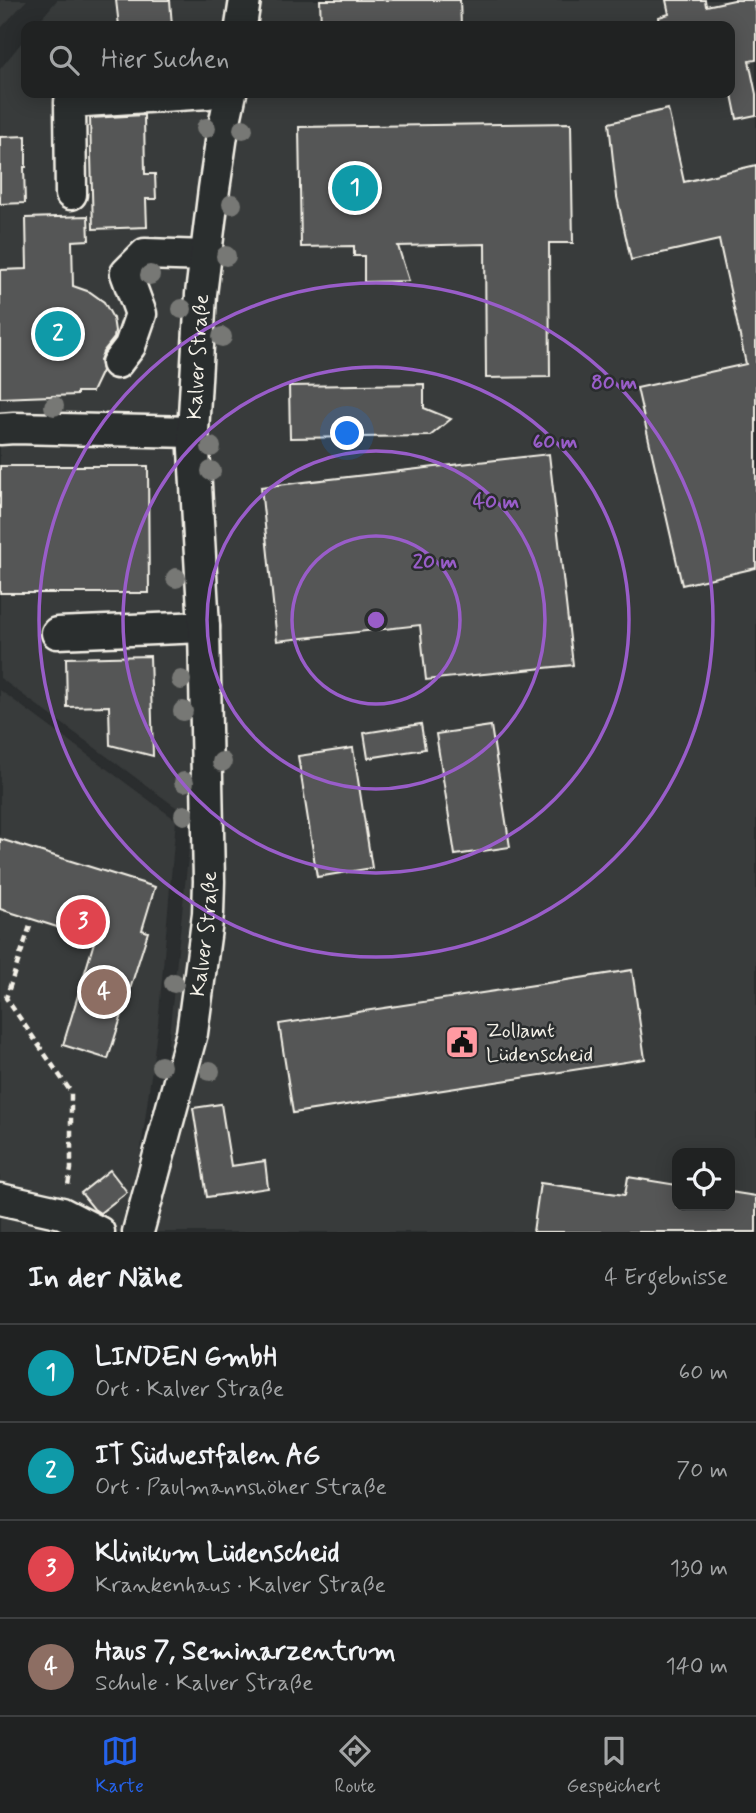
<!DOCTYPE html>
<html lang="de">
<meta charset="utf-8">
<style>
:root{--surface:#202222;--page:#2d2f2f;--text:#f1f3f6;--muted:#a2a4a5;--line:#3d3f40;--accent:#2563eb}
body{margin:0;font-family:Mynerve,sans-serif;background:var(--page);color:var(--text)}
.controls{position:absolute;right:21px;bottom:21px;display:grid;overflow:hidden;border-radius:14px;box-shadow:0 4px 18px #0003}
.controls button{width:63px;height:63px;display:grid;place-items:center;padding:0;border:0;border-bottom:2px solid var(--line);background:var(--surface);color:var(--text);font:35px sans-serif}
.you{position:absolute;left:348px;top:434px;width:24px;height:24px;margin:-18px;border:5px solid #fff;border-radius:50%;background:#1a73e8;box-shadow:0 0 0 10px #1a73e833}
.badge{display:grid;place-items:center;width:46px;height:46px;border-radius:50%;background:var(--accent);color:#fff;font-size:23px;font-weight:700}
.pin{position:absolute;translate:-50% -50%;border:4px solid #fff;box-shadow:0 2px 7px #0006}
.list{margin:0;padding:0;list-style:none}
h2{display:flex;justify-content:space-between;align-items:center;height:91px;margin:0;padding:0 28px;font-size:30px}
h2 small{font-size:23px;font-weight:400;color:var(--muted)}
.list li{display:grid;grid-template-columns:46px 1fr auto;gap:21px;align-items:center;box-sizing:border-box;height:98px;padding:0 28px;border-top:2px solid var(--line)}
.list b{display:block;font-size:26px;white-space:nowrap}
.list p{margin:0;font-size:23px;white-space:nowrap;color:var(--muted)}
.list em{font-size:23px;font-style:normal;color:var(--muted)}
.icon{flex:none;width:38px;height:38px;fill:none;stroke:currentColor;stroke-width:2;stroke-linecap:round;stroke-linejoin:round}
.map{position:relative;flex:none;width:756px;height:1232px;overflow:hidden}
.search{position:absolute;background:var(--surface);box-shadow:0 4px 18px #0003;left:21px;right:21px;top:21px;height:77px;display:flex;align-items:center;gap:18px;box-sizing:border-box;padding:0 24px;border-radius:14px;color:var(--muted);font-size:26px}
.sheet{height:483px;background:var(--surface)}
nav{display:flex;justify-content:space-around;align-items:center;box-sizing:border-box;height:98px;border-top:2px solid var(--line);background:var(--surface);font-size:19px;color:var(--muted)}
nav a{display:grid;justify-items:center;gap:4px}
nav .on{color:var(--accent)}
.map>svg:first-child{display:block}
.built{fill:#373a3a;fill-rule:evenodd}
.building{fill:#555756;stroke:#f4f1e8;stroke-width:2}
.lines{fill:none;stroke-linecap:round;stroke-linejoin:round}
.minor-casing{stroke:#f4f1e8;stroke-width:35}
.path{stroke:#f4f1e8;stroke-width:4.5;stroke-dasharray:7 5;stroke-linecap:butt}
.minor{stroke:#2a2d2e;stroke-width:30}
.tree{fill:#777875}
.ring{fill:none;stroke:#995dc9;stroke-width:3.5}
.labels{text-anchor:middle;stroke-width:5;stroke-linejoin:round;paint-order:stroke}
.street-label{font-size:21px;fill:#f4f1e8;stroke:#2a2d2e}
.poi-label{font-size:21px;fill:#f4f1e8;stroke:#2a2d2e;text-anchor:start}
.centre{fill:#995dc9;stroke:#2a2d2e;stroke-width:3.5}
.ring-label{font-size:21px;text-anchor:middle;font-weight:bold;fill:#995dc9;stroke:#2a2d2e;stroke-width:5;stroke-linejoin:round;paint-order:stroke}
</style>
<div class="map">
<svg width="756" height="1232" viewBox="0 0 756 1232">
<rect width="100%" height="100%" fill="#2a2d2e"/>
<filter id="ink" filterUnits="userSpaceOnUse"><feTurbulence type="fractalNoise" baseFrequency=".0143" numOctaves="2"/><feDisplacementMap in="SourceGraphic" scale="14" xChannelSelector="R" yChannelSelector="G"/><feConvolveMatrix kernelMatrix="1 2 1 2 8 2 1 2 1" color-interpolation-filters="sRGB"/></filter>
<g filter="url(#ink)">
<g class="built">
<polygon points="0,0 27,0 0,29"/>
<path d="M57,0H756V1232H148L192,819L0,678V69L26,37V93H730V26H35ZM677,1153H730V1206H677Z"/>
<polygon points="0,690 176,820 158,1024 135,1194 120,1232 0,1232"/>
</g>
<g class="building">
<polygon points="116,0 170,0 172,26 119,26"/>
<polygon points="320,0 460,0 461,26 321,26"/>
<polygon points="666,0 705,0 706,6 734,0 754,0 756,11 756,60 749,61 756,94 756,115 737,119 730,85 730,26 660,26 659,17 669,14"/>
<polygon points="668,109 684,182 756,165 756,568 682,585 637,388 746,364 719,240 631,260 617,197 609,123"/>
<polygon points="144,115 145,174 155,174 156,199 146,199 147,227 93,229 90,118"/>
<polygon points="571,123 573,243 549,243 550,377 486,378 485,244 398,246 409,281 364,282 364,256 354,256 354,246 301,247 299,127"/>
<polygon points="26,136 26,167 24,167 25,203 0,204 0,137"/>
<polygon points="88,216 89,240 72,241 73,286 90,292 104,302 113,318 115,331 114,338 103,352 100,360 102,371 92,392 77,392 77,395 0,398 0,270 27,269 26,218"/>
<polygon points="424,384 424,408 451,419 430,436 290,438 289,386"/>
<polygon points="549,454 573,665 426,680 420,625 277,641 261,487"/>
<polygon points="0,466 148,466 149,593 0,593"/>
<polygon points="150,656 152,719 153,756 110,745 109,706 67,707 66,658"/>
<polygon points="421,724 425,749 368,758 364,733"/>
<polygon points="491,726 510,847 455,855 436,734"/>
<polygon points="353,748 372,868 317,877 298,756"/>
<polygon points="0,839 155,887 142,930 148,932 108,1059 63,1045 95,939 0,909"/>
<polygon points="632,970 645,1059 293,1113 279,1024"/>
<polygon points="221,1104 231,1166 265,1161 268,1188 207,1197 193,1108"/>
<polygon points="110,1170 127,1192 100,1213 94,1209 81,1193"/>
<polygon points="628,1177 677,1185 677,1206 730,1206 730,1192 756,1196 756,1232 533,1232 540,1183 625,1195"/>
</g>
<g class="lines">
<g class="minor-casing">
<g id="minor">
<polyline points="241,26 245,0"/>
<polyline points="71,194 70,102 208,93"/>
<polyline points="117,363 130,346 141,314 126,273 145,254 206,256"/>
<polyline points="0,429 14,428 193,432"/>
<polyline points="57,633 204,627"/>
<polyline points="0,1199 62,1213 99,1232"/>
<path id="s1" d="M138,1232L192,1033L208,914L209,881L204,627L193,432L201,294L214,189L222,135L231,93"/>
</g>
</g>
<polyline class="path" points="30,926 6,998 71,1092 71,1169 68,1185"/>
<use href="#minor" class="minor"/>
</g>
<g class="tree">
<circle cx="206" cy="128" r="10"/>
<circle cx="243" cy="129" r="10"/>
<circle cx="232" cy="204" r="10"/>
<circle cx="226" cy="256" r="10"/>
<circle cx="150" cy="275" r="10"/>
<circle cx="182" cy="309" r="10"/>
<circle cx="222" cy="337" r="10"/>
<circle cx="54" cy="406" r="10"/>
<circle cx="211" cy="447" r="10"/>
<circle cx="211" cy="471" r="10"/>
<circle cx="176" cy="578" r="10"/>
<circle cx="181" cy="680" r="10"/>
<circle cx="183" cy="711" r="10"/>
<circle cx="222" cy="762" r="10"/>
<circle cx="184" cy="782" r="10"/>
<circle cx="184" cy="815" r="10"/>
<circle cx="174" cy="983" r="10"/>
<circle cx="161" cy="1066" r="10"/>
<circle cx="210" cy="1071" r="10"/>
</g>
</g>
<g class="ring">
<circle cx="376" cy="620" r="84"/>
<circle cx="376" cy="620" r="169"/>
<circle cx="376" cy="620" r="253"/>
<circle cx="376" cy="620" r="337"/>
</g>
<defs>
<g id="civic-square" transform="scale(1.75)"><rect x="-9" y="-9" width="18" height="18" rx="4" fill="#ff9aa2" stroke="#2a2d2e"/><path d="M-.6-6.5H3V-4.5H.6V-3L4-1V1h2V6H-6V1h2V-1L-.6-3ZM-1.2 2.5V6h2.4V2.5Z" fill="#111"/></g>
</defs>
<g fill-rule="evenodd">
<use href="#civic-square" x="462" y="1042"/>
</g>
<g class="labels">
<g class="street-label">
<text dy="7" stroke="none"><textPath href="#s1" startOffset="884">Kalver Straße</textPath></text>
<text dy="7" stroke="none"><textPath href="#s1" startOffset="306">Kalver Straße</textPath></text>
</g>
<g class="poi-label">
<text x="486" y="1037">Zollamt<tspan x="486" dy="24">Lüdenscheid</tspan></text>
</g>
</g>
<circle cx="376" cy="620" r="10" class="centre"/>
<g class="ring-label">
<text x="614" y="389">80 m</text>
<text x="555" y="448">60 m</text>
<text x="496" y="508">40 m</text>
<text x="435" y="568">20 m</text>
</g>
</svg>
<div class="controls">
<button><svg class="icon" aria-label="locate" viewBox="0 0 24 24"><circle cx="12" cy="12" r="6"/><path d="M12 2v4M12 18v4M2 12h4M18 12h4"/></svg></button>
</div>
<div class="you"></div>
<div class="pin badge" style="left:355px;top:188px;background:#0f9aa8">1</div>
<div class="pin badge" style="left:58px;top:334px;background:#0f9aa8">2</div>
<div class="pin badge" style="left:83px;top:922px;background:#e0444e">3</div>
<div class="pin badge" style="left:104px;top:992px;background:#8d6e63">4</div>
<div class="search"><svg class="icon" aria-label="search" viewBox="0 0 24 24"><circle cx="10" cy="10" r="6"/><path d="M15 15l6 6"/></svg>Hier suchen</div>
</div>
<section class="sheet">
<h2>In der Nähe<small>4 Ergebnisse</small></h2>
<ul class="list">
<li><span class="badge" style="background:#0f9aa8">1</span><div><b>LINDEN GmbH</b><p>Ort · Kalver Straße</p></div><em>60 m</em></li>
<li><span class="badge" style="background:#0f9aa8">2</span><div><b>IT Südwestfalen AG</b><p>Ort · Paulmannshöher Straße</p></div><em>70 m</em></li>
<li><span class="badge" style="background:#e0444e">3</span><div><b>Klinikum Lüdenscheid</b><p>Krankenhaus · Kalver Straße</p></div><em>130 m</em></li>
<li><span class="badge" style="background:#8d6e63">4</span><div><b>Haus 7, Seminarzentrum</b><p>Schule · Kalver Straße</p></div><em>140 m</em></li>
</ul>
</section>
<nav>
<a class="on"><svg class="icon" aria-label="map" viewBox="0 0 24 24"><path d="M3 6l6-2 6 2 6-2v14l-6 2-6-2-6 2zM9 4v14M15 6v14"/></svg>Karte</a>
<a><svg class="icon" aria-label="directions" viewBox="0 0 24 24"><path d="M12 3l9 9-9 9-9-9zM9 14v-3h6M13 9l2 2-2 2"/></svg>Route</a>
<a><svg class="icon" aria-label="saved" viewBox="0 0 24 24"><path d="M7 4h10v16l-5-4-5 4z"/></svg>Gespeichert</a>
</nav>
